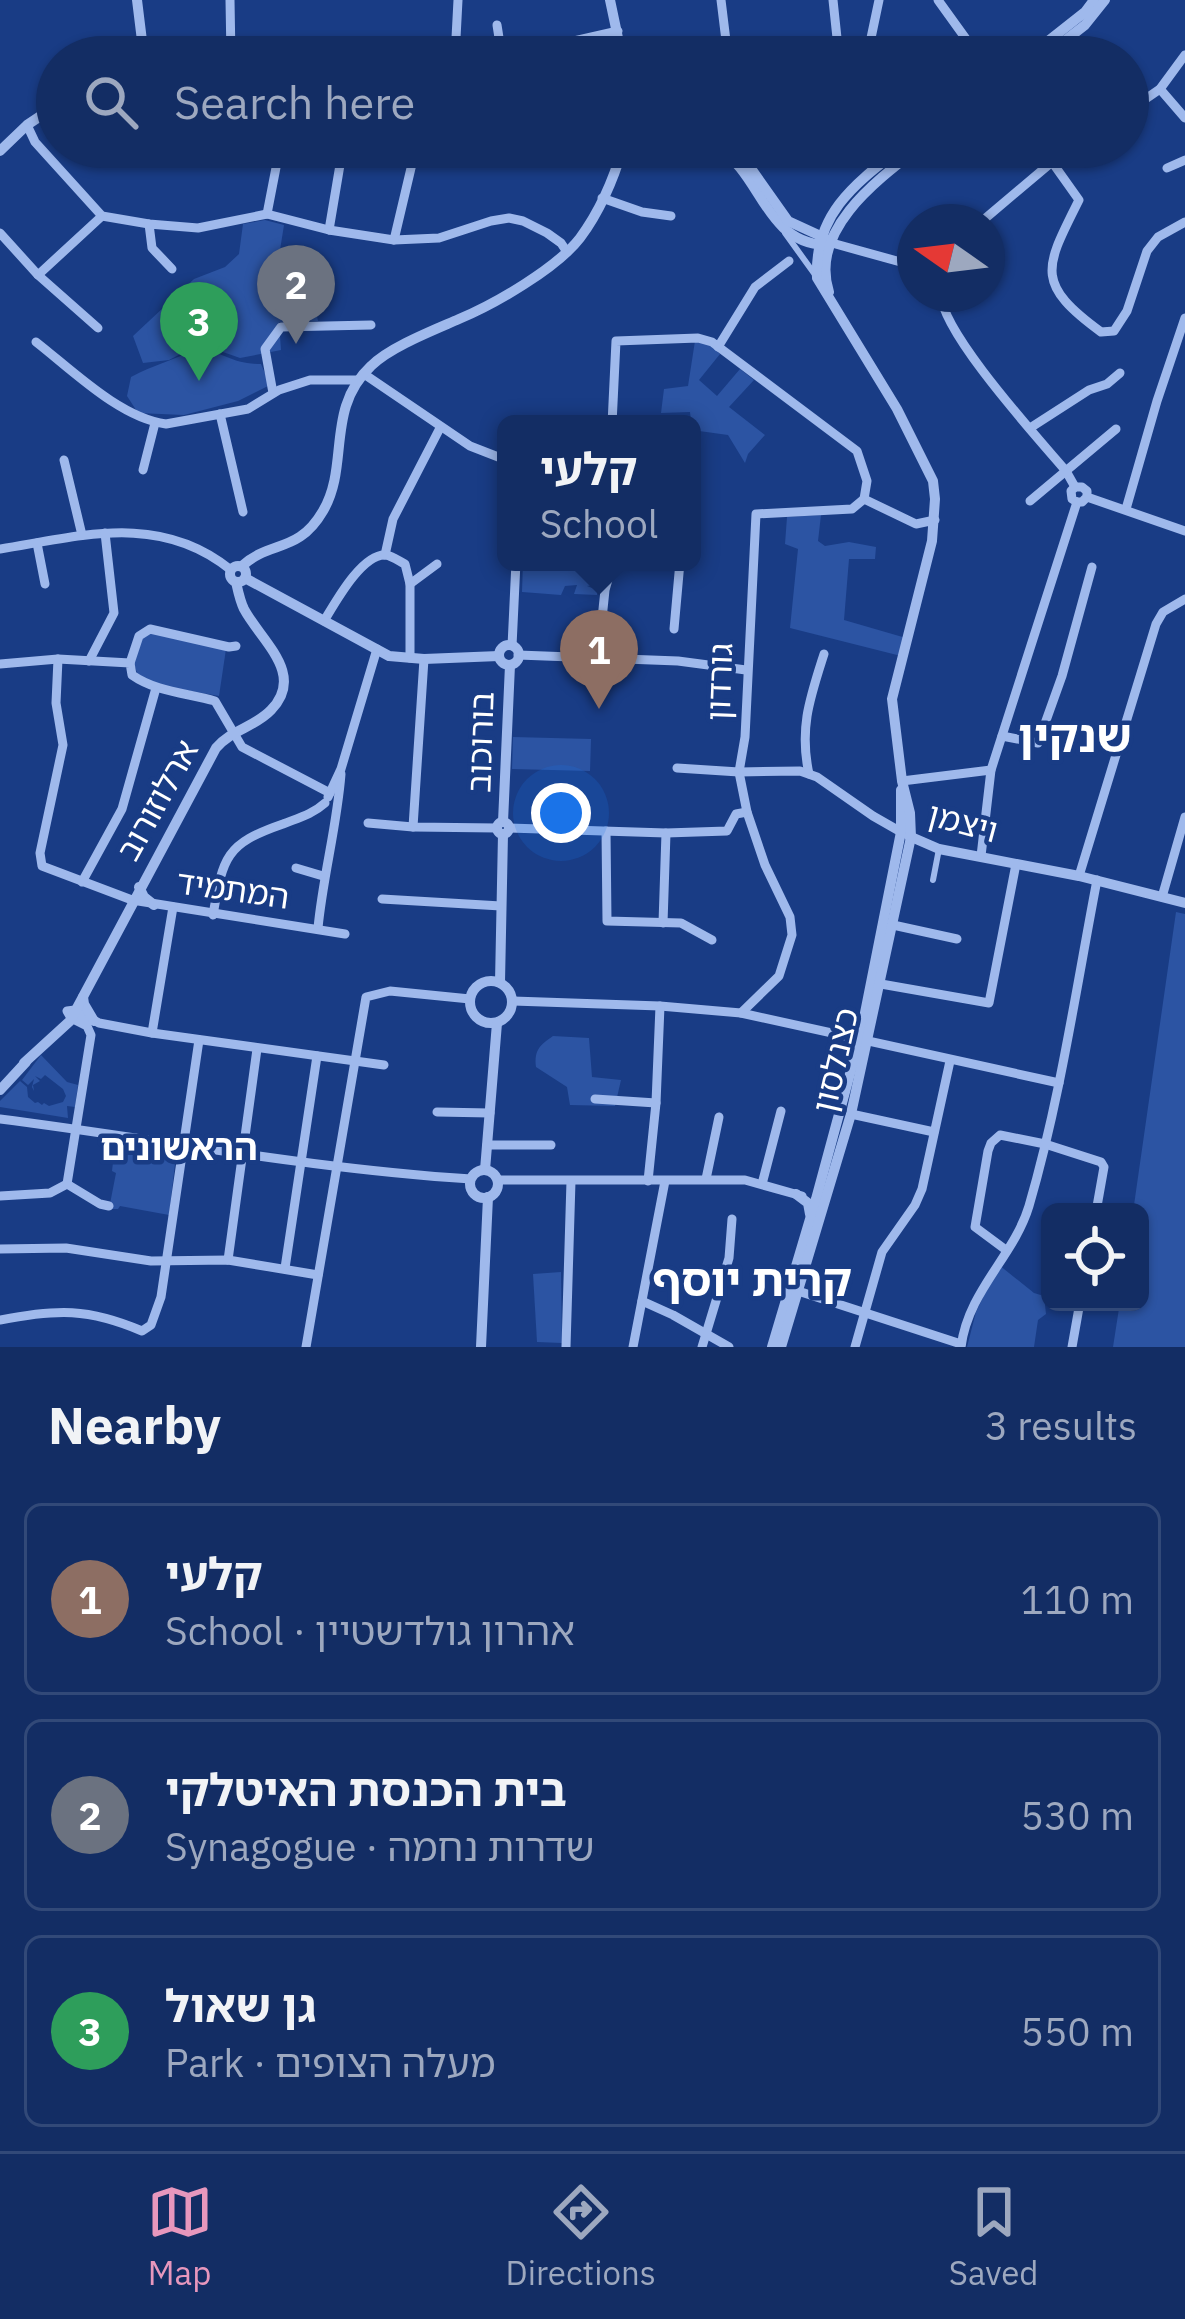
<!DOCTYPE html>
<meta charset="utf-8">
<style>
:root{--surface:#132d64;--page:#20396d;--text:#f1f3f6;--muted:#9da8bf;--line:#324978;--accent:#e797bd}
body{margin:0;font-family:"IBM Plex Sans","Noto Sans Hebrew",sans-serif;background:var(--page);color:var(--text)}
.controls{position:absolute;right:36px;bottom:36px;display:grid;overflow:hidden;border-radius:18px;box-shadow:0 3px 9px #0004}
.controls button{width:108px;height:108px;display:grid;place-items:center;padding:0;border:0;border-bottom:3px solid var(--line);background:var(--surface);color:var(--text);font:60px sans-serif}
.compass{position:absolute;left:897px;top:204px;width:108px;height:108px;border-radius:50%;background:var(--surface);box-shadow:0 3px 9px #0004;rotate:284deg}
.you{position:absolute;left:561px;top:813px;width:42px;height:42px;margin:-30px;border:9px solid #fff;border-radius:50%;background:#1a73e8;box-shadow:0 0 0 18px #1a73e833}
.badge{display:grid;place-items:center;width:78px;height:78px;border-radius:50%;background:var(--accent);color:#fff;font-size:39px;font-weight:700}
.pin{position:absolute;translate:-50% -99px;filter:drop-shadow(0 3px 6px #0008)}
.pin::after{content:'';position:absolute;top:63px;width:42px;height:36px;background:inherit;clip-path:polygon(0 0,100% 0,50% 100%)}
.popup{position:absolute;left:497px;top:415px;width:204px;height:156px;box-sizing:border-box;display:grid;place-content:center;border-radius:18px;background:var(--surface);filter:drop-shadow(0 3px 9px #0005);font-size:39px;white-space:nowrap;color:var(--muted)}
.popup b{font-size:45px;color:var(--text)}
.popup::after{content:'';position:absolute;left:50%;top:100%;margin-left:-24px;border:24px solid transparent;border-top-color:var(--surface)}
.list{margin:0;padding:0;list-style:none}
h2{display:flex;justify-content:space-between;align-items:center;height:156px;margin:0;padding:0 48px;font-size:51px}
h2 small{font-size:39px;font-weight:400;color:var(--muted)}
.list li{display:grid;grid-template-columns:78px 1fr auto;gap:36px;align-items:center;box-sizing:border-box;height:192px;margin:0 24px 24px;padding:0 24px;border:3px solid var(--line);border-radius:18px}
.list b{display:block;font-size:45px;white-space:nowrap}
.list p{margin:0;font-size:39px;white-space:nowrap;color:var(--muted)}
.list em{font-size:39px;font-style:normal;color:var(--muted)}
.icon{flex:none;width:66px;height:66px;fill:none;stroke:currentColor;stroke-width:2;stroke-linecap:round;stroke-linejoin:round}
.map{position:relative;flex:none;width:1185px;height:1347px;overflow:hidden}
.search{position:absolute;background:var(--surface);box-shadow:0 3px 9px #0004;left:36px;right:36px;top:36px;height:132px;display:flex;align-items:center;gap:30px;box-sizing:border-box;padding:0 42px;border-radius:66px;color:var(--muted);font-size:45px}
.sheet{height:804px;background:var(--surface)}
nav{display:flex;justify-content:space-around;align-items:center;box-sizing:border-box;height:168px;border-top:3px solid var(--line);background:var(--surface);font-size:33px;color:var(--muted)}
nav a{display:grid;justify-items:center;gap:6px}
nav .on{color:var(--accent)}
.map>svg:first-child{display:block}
.green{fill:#2c54a3}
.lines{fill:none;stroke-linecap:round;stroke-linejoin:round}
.pedestrian{stroke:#9fb9ec;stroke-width:6}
.minor{stroke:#9fb9ec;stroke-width:9}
.tertiary{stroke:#9fb9ec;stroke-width:10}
.labels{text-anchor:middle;stroke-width:9;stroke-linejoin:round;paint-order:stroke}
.street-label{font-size:33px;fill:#fff;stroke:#193c85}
.neighbourhood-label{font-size:36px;font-weight:bold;fill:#fff;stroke:#193c85}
.district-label{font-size:45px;font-weight:bold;fill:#fff;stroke:#193c85}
</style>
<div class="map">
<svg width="1185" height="1347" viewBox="0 0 1185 1347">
<rect width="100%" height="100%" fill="#193c85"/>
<g class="green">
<polygon points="265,220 284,225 280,250 285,273 309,278 318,321 279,322 281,350 240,358 200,344 169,360 143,363 133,336 194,279 225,267 239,254 243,224"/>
<polygon points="695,341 710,344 720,354 699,380 717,396 740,369 754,380 729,407 765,435 748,454 745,463 728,435 692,430 690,412 661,413 664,389 688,386"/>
<path d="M197,348C223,352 232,364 261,364L270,385L238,401L184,415L138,413L127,396L131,377C153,365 175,360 197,348Z"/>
<polygon points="821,515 818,541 825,546 849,542 876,547 875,559 849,559 844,620 906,638 901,656 790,628 798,549 785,544 787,517"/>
<polygon points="523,562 606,562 594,585 587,586 597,590 597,595 574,594 577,585 565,586 561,595 522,592"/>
<polygon points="155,631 226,649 219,696 157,685 138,676 133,661 141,638"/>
<polygon points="513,737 591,739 590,771 512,769"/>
<polygon points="1176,912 1185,914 1185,1347 1113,1347 1120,1302 1140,1302 1140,1212 1133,1212"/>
<path d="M553,1036L589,1038L592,1077L621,1080L615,1106L570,1105L567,1087L536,1067C534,1050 540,1045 553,1036Z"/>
<polygon points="41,1055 67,1082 78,1085 75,1107 67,1106 68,1118 0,1107 0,1101 20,1081 27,1087 28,1097 35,1103 38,1102 42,1105 44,1103 49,1106 63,1102 66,1096 63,1089 45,1075 41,1079 35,1076 40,1081 33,1085 34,1091 32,1087 34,1079 28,1085 22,1080"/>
<polygon points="115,1145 171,1151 175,1164 169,1215 120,1206 118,1209 109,1209 116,1173 112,1171"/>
<polygon points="999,1265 1034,1293 1044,1296 1046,1314 1038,1320 1034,1347 967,1347 976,1312"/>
<polygon points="561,1272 562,1343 537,1342 533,1274"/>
</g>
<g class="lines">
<g class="pedestrian">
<polyline points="785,233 816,276"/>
<polyline points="933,880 939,849"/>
</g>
<g class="minor">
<polyline points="230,0 231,57"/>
<polyline points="721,0 728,57"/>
<polyline points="833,0 839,57"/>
<polyline points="938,0 979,57"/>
<polyline points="497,25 502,57"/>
<polyline points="455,57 458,0"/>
<polyline points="503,57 618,31"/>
<polyline points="867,57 879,0"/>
<polyline points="1160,89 1185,118"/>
<polyline points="1128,111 1160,89 1185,55"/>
<polyline points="27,125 35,142 102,216 149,224 198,228 267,214 329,230 394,240 439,238 491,221 509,218 523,221 547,233 561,243 567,252"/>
<path d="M1052,162L1079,200C1045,268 1034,283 1101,332L1114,331L1127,311L1147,251L1158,237L1185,222"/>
<polyline points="1167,168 1185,160"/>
<polyline points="602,198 642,212 671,216"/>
<polyline points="267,214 280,147"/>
<polyline points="981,222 1052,162 1074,147"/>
<polyline points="149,224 152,248 172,269"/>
<polyline points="329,230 343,147"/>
<polyline points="0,233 38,275 98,328"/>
<polyline points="394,240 416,147"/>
<polyline points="832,243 915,266"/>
<polyline points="38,275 102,216"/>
<path d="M941,294C941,332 1038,438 1066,471L1075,487"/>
<path d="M36,342C72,370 120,418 166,424L248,409L279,390L310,380H358"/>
<polyline points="718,347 755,287 789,261"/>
<polyline points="364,374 470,446 506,460"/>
<polyline points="273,393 265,349 281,327 371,325"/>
<polyline points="220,414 243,512"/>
<polyline points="612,424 616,341 698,338 712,342 857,451 867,481 864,499"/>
<polyline points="1030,428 1089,390 1107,384 1120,373"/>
<polyline points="692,449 693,432"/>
<polyline points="64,460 82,535"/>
<polyline points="143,470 155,423"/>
<polyline points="1087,497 1082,502 1077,502 1072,499 1071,491 1075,487 1082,487 1087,491 1087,497 1185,531"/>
<polyline points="864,499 916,524 935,520"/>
<polyline points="1030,501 1116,429"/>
<polyline points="1126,509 1157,401 1185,318"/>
<polyline points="37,543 45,584"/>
<path d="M0,549C81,536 160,512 231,570"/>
<polyline points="385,555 393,519 440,428"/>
<polyline points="410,584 437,564"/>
<path d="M324,621C335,603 362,553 386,555C392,556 399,561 405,564L410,584V658"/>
<polyline points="674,629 680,562"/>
<polyline points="512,646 516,562"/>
<polyline points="518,655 678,661 746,670"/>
<polyline points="598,657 605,590 613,562"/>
<polyline points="58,659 56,703 63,745 40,853 42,866 132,900 345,934"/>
<polyline points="89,661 114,613 105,533"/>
<polyline points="130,663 139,636 150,629 229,647 236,646"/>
<path d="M0,664L58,659L130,663L132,675C156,692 187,693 215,701L242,747L330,793"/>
<polyline points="1002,736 1038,743 1062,676 1092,567"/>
<polyline points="677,768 739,772 800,771 817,777 873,816 901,832"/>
<path d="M809,774C799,728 810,698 824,654"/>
<polyline points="902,781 991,770"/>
<polyline points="328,797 341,769 377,649"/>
<polyline points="368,823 413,827 497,828"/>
<polyline points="413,827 424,659"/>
<polyline points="509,828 666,833 727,831 736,814 747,812"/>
<polyline points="606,831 607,921 681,923 712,940"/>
<polyline points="981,856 991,770 1077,502"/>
<polyline points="296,868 323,876"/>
<polyline points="1079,876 1156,624 1163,612 1185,599"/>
<polyline points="82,882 122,809 156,688"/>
<polyline points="1162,897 1185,817"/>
<polyline points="382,899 501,906"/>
<path d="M213,915C223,857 225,844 283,824C298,818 313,814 325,803"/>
<polyline points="663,923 666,833"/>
<polyline points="893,925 957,939"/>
<path d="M318,928C323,876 337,826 341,774"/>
<polyline points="881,984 989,1003 1016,864"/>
<polyline points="513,1001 660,1006 741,1013 1059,1083"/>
<polyline points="741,1013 779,976 792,935 790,917 765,865 747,812 739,772 745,737 756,514 852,509 864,499"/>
<polyline points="152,1033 173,907"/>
<polyline points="595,1099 656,1103"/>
<polyline points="437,1112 490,1113"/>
<polyline points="851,1114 934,1132"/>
<path d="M0,1119C157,1139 313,1169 471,1179"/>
<polyline points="487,1145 551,1145"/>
<polyline points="706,1179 719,1117"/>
<polyline points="497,1180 745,1180 802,1196"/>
<polyline points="648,1181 656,1103 660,1006"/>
<polyline points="67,1184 91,1035 87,1026 71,1018 67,1011 75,1010 99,1023 152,1033 384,1065"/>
<polyline points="762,1184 781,1111"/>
<polyline points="0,1196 50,1193 67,1184 100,1204 109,1206"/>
<polyline points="0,1249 66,1248 151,1261 228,1260 318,1275"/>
<polyline points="1006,1250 975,1227 988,1151 991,1143 1000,1135 1045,1144 1101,1162 1104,1167 1096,1212"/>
<polyline points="228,1260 257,1049"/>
<polyline points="285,1268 317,1056"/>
<polyline points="798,1291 961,1344"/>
<polyline points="642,1301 673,1315 729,1347"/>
<path d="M0,1320C57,1309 88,1308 142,1331L151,1325L161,1297L199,1040"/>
<polyline points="306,1347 366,997 390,991 470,999"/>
<polyline points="566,1347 571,1181"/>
<polyline points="633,1347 665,1181"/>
<polyline points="702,1347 729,1258 732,1219"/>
<polyline points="855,1347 882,1252 915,1205 922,1189 950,1061"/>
<path d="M961,1347C968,1291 1014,1256 1029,1206C1060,1100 1076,989 1097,880"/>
<polyline points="1072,1347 1080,1302"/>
</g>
<g class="tertiary">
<polyline points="137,0 144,57"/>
<polyline points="610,0 622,57"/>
<polyline points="1028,57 1085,12 1094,0"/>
<polyline points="1044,57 1085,25 1105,0"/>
<path d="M716,147C762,172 763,241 824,245"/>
<polyline points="732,147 745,160 788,221 825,238"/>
<polyline points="0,151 27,125 57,105"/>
<path d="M829,292C809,230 877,180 920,147"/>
<circle cx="238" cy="574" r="8"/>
<path d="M242,566C270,540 298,554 323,511C350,465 325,409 371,366C390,347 434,330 459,319C495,304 557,268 580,238C600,211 614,178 623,147"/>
<polyline points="245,578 389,656 424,659 499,656"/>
<circle cx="509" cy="655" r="10"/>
<circle cx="503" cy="828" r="6"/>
<polyline points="503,822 510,665"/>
<polyline points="909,836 939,849 1079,876 1185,903"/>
<polyline points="139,887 144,897 154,905"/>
<circle cx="491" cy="1002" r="21"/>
<polyline points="500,982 503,834"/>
<polyline points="83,997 84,1004 94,1021"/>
<path d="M24,1063L70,1021L216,748C231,730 255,727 271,710C306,674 261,641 244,609C240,601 238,591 236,582"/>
<polyline points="0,1090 26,1062"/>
<polyline points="485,1170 497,1023"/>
<circle cx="484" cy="1184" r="14"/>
<polyline points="796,1194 808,1203 810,1214"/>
<polyline points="481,1347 488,1197"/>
<polyline points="772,1347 816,1199 861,1033 901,832 901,790"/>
<path d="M781,1347L851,1114L911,837L910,813L902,781L892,699L932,541L935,499L933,481L897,409L817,278C814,213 856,183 902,147"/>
</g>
</g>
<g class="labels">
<g class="street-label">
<text transform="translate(719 682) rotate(-88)" y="12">גורדון</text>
<text transform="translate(480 742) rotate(-88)" y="12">בורוכוב</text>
<text transform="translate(157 800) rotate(-61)" y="12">ארלוזורוב</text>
<text transform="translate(963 822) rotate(15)" y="12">ויצמן</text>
<text transform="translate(233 889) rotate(8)" y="12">המתמיד</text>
<text transform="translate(835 1060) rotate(-77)" y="12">כצנלסון</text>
</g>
<g class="neighbourhood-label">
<text x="179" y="1160">הראשונים</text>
</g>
<g class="district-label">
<text x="1075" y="752">שנקין</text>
<text x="752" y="1296">קרית יוסף</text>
</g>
</g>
</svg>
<div class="controls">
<button><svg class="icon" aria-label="locate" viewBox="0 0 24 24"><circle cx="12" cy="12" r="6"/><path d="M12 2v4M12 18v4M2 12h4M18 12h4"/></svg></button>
</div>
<svg class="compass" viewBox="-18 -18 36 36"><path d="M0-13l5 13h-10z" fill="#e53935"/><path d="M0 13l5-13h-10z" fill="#9da8bf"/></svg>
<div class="you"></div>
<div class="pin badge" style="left:599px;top:709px;background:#8d6e63">1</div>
<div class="popup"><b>קלעי</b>School</div>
<div class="pin badge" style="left:296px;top:344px;background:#6b7280">2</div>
<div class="pin badge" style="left:199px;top:381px;background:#2e9e5b">3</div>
<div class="search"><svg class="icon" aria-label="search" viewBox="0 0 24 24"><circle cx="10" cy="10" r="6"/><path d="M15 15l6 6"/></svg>Search here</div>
</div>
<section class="sheet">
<h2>Nearby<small>3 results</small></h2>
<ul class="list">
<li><span class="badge" style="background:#8d6e63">1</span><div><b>קלעי</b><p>School · אהרון גולדשטיין</p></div><em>110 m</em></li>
<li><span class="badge" style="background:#6b7280">2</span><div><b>בית הכנסת האיטלקי</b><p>Synagogue · שדרות נחמה</p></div><em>530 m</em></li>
<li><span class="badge" style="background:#2e9e5b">3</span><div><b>גן שאול</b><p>Park · מעלה הצופים</p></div><em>550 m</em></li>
</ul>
</section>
<nav>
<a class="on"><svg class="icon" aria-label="map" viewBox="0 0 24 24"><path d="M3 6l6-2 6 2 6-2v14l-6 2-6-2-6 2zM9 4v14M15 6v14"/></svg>Map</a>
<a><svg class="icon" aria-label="directions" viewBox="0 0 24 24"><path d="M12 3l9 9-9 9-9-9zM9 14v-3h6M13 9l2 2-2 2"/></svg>Directions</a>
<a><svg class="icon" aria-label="saved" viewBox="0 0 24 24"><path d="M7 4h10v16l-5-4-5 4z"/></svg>Saved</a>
</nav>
